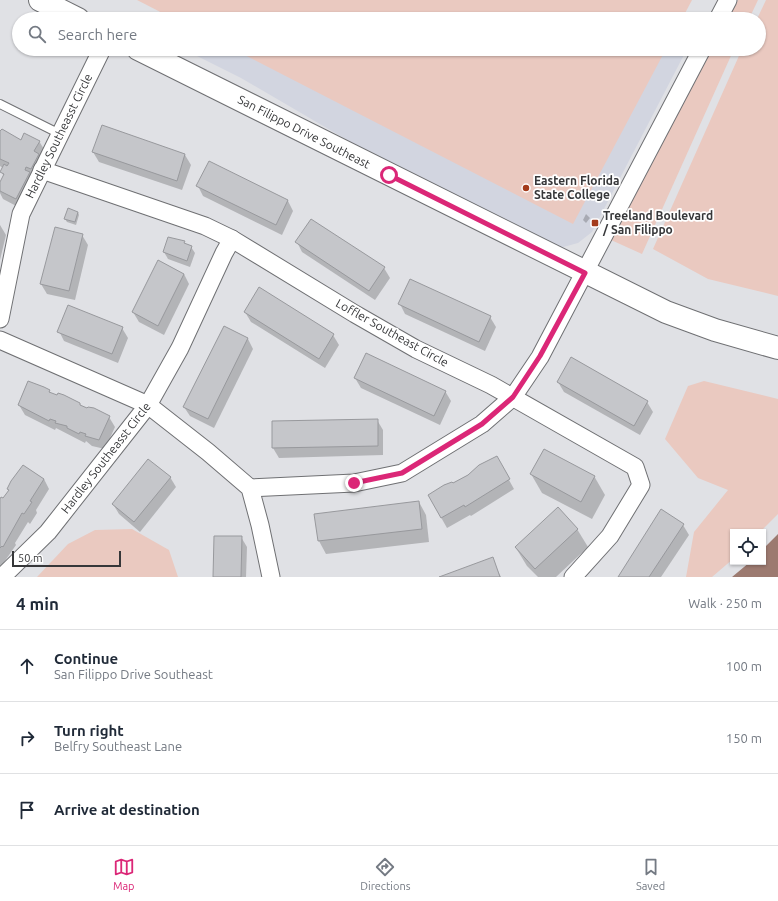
<!DOCTYPE html>
<meta charset="utf-8">
<style>
:root{--surface:#fff;--page:#f6f6f7;--text:#1f2937;--muted:#747a83;--line:#e0e1e3;--accent:#db2777}
body{margin:0;font-family:Ubuntu,sans-serif;background:var(--page);color:var(--text)}
.controls{position:absolute;right:12px;bottom:12px;display:grid;overflow:hidden;border-radius:0px;box-shadow:0 1px 3px #0004}
.controls button{width:36px;height:36px;display:grid;place-items:center;padding:0;border:0;border-bottom:1px solid var(--line);background:var(--surface);color:var(--text);font:20px sans-serif}
.scale{position:absolute;left:12px;bottom:10px;width:109px;box-sizing:border-box;padding-left:4px;border:2px solid #363739;border-top:0;font-size:11px;line-height:14px;white-space:nowrap;color:#363739;-webkit-text-stroke:3px #fff;paint-order:stroke}
.stop{position:absolute;width:12px;height:12px;margin:-9px;border:3px solid #db2777;border-radius:50%;background:#fff}
.stop.end{background:#db2777;border-color:#fff;box-shadow:0 1px 4px #0008}
.list{margin:0;padding:0;list-style:none}
h2{display:flex;justify-content:space-between;align-items:center;height:52px;margin:0;padding:0 16px;font-size:17px}
h2 small{font-size:13px;font-weight:400;color:var(--muted)}
.list li{display:grid;grid-template-columns:26px 1fr auto;gap:12px;align-items:center;box-sizing:border-box;height:72px;padding:0 16px;border-top:1px solid var(--line)}
.list b{display:block;font-size:15px;white-space:nowrap}
.list p{margin:0;font-size:13px;white-space:nowrap;color:var(--muted)}
.list em{font-size:13px;font-style:normal;color:var(--muted)}
.icon{flex:none;width:22px;height:22px;fill:none;stroke:currentColor;stroke-width:2;stroke-linecap:round;stroke-linejoin:round}
.map{position:relative;flex:none;width:778px;height:577px;overflow:hidden}
.search{position:absolute;background:var(--surface);box-shadow:0 1px 3px #0004;left:12px;right:12px;top:12px;height:44px;display:flex;align-items:center;gap:10px;box-sizing:border-box;padding:0 14px;border-radius:22px;color:var(--muted);font-size:15px}
.sheet{height:268px;background:var(--surface)}
nav{display:flex;justify-content:space-around;align-items:center;box-sizing:border-box;height:56px;border-top:1px solid var(--line);background:var(--surface);font-size:11px;color:var(--muted)}
nav a{display:grid;justify-items:center;gap:2px}
nav .on{color:var(--accent)}
.map>svg:first-child{display:block}
.built{fill:#d2d5e0}
.green{fill:#eac9c0}
.water{fill:#9c7a70}
.shadow{fill:#0003}
.building{fill:#c5c6ca;stroke:#98999d}
.lines{fill:none;stroke-linecap:round;stroke-linejoin:round}
.lane-casing{stroke:#6f7073;stroke-width:10}
.street-casing{stroke:#6f7073;stroke-width:19}
.secondary-casing{stroke:#6f7073;stroke-width:24}
.lane{stroke:#fff;stroke-width:8}
.street{stroke:#fff;stroke-width:17}
.secondary{stroke:#fff;stroke-width:22}
.route{stroke:#db2777;stroke-width:5}
.poi-dot{fill:#a33b1c;stroke:#fff;stroke-width:1.5}
.labels{text-anchor:middle;stroke-width:3.5;stroke-linejoin:round;paint-order:stroke}
.street-label{font-size:12px;fill:#363739;stroke:#fff}
.poi-label{font-size:12px;font-weight:bold;fill:#363739;stroke:#fff;text-anchor:start}
</style>
<div class="map">
<svg width="778" height="577" viewBox="0 0 778 577">
<rect width="100%" height="100%" fill="#e0e1e5"/>
<polygon class="built" points="183,49 687,49 592,232 578,243 556,249 354,144 241,78"/>
<g class="green">
<polygon points="137,0 692,0 682,19 174,19"/>
<polygon points="738,0 758,0 749,19 728,19"/>
<polygon points="766,0 778,0 778,296 708,279 653,249 742,49 759,49 759,19 757,19"/>
<polygon points="233,49 666,49 573,224"/>
<polygon points="712,49 734,49 642,254 611,240"/>
<polygon points="704,381 778,399 778,514 760,532 733,532 733,559 712,577 686,577 694,532 728,490 698,478 665,439 688,386"/>
<polygon points="132,529 169,550 178,577 37,577 68,544 95,530"/>
</g>
<polygon class="water" points="778,534 778,577 732,577 750,562 763,562 763,549"/>
<g class="shadow">
<polygon points="102,127 185,155 191,165 182,190 99,162 93,152"/>
<polygon points="0,132 21,141 39,141 45,151 37,179 30,175 35,183 22,209 3,199 0,193 0,184 4,176 1,172 3,168 0,166"/>
<polygon points="209,162 288,201 293,211 282,235 203,196 198,186"/>
<polygon points="78,212 79,215 76,225 67,222 65,219"/>
<polygon points="586,214 590,218 586,223 583,220"/>
<polygon points="0,225 6,235 0,260"/>
<polygon points="82,235 88,245 75,300 47,294 41,284"/>
<polygon points="297,242 384,268 390,278 375,300 302,252"/>
<polygon points="191,247 195,253 190,267 168,259 164,252"/>
<polygon points="184,274 189,284 164,335 139,322 133,312"/>
<polygon points="259,289 333,335 339,345 325,368 251,322 245,312"/>
<polygon points="400,304 490,317 496,327 485,351 405,314"/>
<polygon points="224,327 248,339 253,349 214,428 190,416 184,407"/>
<polygon points="122,328 128,338 118,363 64,341 59,331"/>
<polygon points="355,378 445,391 451,401 440,425 361,388"/>
<polygon points="558,382 647,402 653,412 640,435 564,392"/>
<polygon points="49,391 51,394 80,404 81,407 109,417 115,427 105,449 92,446 86,441 85,443 56,428 55,430 25,415 19,405"/>
<polygon points="377,420 383,430 383,455 279,458 273,448"/>
<polygon points="496,457 514,489 471,516 470,515 447,528 429,496 474,472"/>
<polygon points="531,474 594,476 605,495 592,519 542,493"/>
<polygon points="170,477 176,487 140,532 119,514 113,504"/>
<polygon points="44,479 49,489 36,510 37,513 30,524 28,522 15,543 16,545 0,568 0,501"/>
<polygon points="419,502 426,515 429,542 326,554 319,541 316,515"/>
<polygon points="662,510 683,525 689,535 661,577 618,577"/>
<polygon points="577,529 588,547 556,577 538,577 527,566 516,548"/>
<polygon points="241,537 247,547 246,577 214,577"/>
<polygon points="492,559 501,577 442,577"/>
</g>
<g class="building">
<polygon points="102,125 185,154 177,181 92,152"/>
<polygon points="2,129 21,140 24,133 40,141 34,151 39,154 31,169 26,167 25,170 30,172 16,199 0,191 0,182 4,174 0,172 4,164 7,166 9,163 0,159 0,131"/>
<polygon points="209,161 288,200 276,225 196,186"/>
<polygon points="68,208 78,212 75,222 64,219"/>
<polygon points="311,219 385,267 369,291 295,242"/>
<polygon points="55,227 83,234 69,291 40,284"/>
<polygon points="168,237 185,241 184,243 192,246 187,261 163,252"/>
<polygon points="158,260 184,274 158,326 132,312"/>
<polygon points="410,279 491,316 479,342 398,304"/>
<polygon points="259,287 334,334 319,359 244,312"/>
<polygon points="68,305 123,327 112,354 57,332"/>
<polygon points="224,326 248,338 208,419 183,407"/>
<polygon points="366,353 446,391 434,416 354,378"/>
<polygon points="571,357 648,401 634,426 557,382"/>
<polygon points="28,381 44,387 50,390 49,392 57,395 58,393 64,395 80,403 80,405 87,408 88,407 94,408 110,416 99,440 85,436 86,434 80,432 79,434 67,428 67,426 55,423 56,421 50,419 49,421 18,405"/>
<polygon points="378,419 378,446 272,448 272,421"/>
<polygon points="544,449 595,476 581,502 530,474"/>
<polygon points="497,456 510,479 465,507 464,505 441,518 428,495 444,485 452,482 453,483 468,475 479,465"/>
<polygon points="148,459 171,477 134,522 112,504"/>
<polygon points="23,465 44,479 30,501 32,502 24,514 22,513 3,547 2,546 0,548 0,499 1,497 3,498 9,490 7,489 11,481"/>
<polygon points="419,501 422,529 318,541 314,514"/>
<polygon points="558,507 578,529 535,569 515,547"/>
<polygon points="661,509 684,524 649,577 618,577"/>
<polygon points="214,536 242,536 241,577 213,577"/>
<polygon points="493,557 500,577 439,577"/>
</g>
<g class="lines">
<g class="lane-casing">
<polyline id="lane" points="0,104 60,134"/>
</g>
<g class="street-casing">
<g id="street">
<polyline points="718,19 728,0"/>
<polyline points="42,170 205,226 232,239 355,314 416,349 491,385 635,467 641,485 610,536 573,577"/>
<polyline points="0,319 21,214 102,49"/>
<polyline points="0,340 148,405 208,452 250,488 260,525 271,577"/>
<polyline points="250,488 354,483 402,473 482,424 513,397 540,357 702,49"/>
<polyline points="2,577 48,532 148,405 180,348 224,253 232,239"/>
</g>
</g>
<g class="secondary-casing">
<g id="secondary">
<polyline points="40,0 78,19"/>
<polyline points="138,49 666,312 715,330 778,348"/>
</g>
</g>
<use href="#lane" class="lane"/>
<use href="#street" class="street"/>
<use href="#secondary" class="secondary"/>
</g>
<g class="lines">
<polyline class="route" points="354,483 402,473 482,424 513,397 540,356 585,273 389,175"/>
</g>
<g class="poi-dot">
<circle cx="526" cy="188" r="4"/>
<rect x="591" y="219" width="8" height="8" rx="2"/>
</g>
<g class="labels">
<g class="street-label">
<text transform="translate(304 132) rotate(27)" y="4">San Filippo Drive Southeast</text>
<text transform="translate(59 136) rotate(-64)" y="4">Hardley Southeasst Circle</text>
<text transform="translate(392 333) rotate(29)" y="4">Loffler Southeast Circle</text>
<text transform="translate(106 458) rotate(-52)" y="4">Hardley Southeasst Circle</text>
</g>
<g class="poi-label">
<text x="534" y="185">Eastern Florida<tspan x="534" dy="14">State College</tspan></text>
<text x="603" y="220">Treeland Boulevard<tspan x="603" dy="14">/ San Filippo</tspan></text>
</g>
</g>
</svg>
<div class="controls">
<button><svg class="icon" aria-label="locate" viewBox="0 0 24 24"><circle cx="12" cy="12" r="6"/><path d="M12 2v4M12 18v4M2 12h4M18 12h4"/></svg></button>
</div>
<div class="scale">50 m</div>
<div class="stop" style="left:389px;top:175px"></div>
<div class="stop end" style="left:354px;top:483px"></div>
<div class="search"><svg class="icon" aria-label="search" viewBox="0 0 24 24"><circle cx="10" cy="10" r="6"/><path d="M15 15l6 6"/></svg>Search here</div>
</div>
<section class="sheet">
<h2>4 min<small>Walk · 250 m</small></h2>
<ul class="list">
<li><svg class="icon" aria-label="ahead" viewBox="0 0 24 24"><path d="M12 20V5M6 11l6-6 6 6"/></svg><div><b>Continue</b><p>San Filippo Drive Southeast</p></div><em>100 m</em></li>
<li><svg class="icon" aria-label="right" viewBox="0 0 24 24"><path d="M7 20v-9h11M14 6l5 5-5 5"/></svg><div><b>Turn right</b><p>Belfry Southeast Lane</p></div><em>150 m</em></li>
<li><svg class="icon" aria-label="arrive" viewBox="0 0 24 24"><path d="M6 21V4h12l-3 4 3 4H6"/></svg><div><b>Arrive at destination</b></div></li>
</ul>
</section>
<nav>
<a class="on"><svg class="icon" aria-label="map" viewBox="0 0 24 24"><path d="M3 6l6-2 6 2 6-2v14l-6 2-6-2-6 2zM9 4v14M15 6v14"/></svg>Map</a>
<a><svg class="icon" aria-label="directions" viewBox="0 0 24 24"><path d="M12 3l9 9-9 9-9-9zM9 14v-3h6M13 9l2 2-2 2"/></svg>Directions</a>
<a><svg class="icon" aria-label="saved" viewBox="0 0 24 24"><path d="M7 4h10v16l-5-4-5 4z"/></svg>Saved</a>
</nav>
